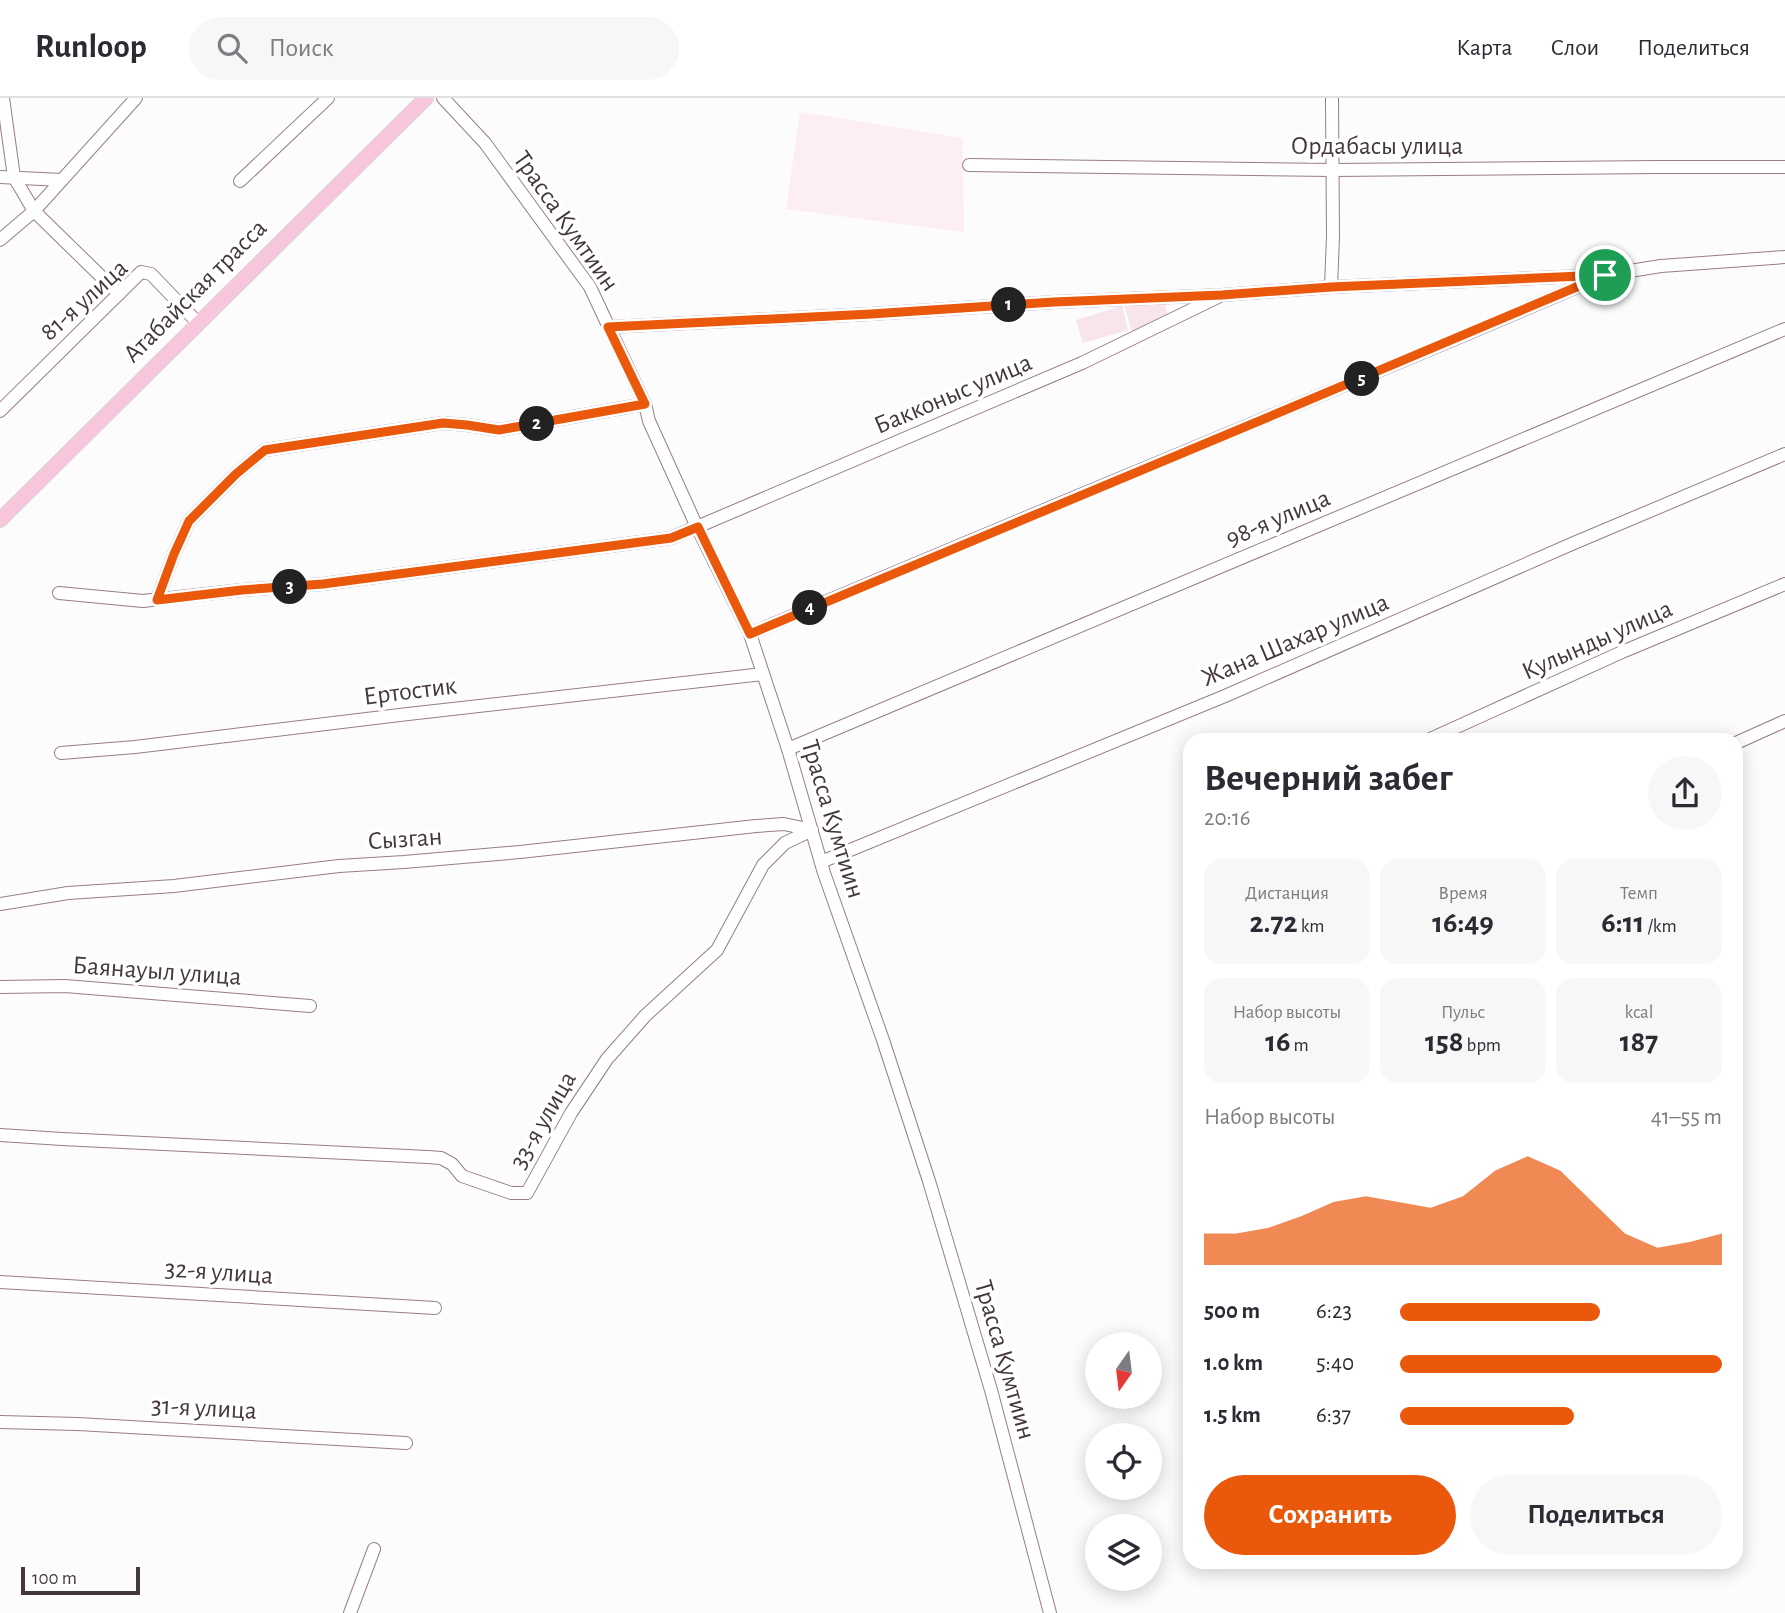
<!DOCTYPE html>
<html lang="ru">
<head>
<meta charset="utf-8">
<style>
  body { margin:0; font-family:"Alegreya Sans",sans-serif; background:#f7f7f7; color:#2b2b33; height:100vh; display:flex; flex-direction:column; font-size:26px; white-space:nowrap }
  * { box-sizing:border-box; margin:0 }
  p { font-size:23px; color:#7c7c81 }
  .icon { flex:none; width:38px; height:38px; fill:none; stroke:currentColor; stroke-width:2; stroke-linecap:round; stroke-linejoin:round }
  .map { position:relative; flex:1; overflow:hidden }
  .details { position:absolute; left:1183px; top:635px; width:560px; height:836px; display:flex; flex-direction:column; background:#fff; border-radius:21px; box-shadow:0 4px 18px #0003 }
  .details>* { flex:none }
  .needle { width:46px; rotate:194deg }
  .fabs { position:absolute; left:1085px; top:1234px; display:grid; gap:14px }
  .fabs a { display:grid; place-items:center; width:77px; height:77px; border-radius:50%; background:#fff; box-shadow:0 4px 18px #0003; font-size:35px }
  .scale { position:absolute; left:21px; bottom:18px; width:119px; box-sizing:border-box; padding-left:7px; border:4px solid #44383d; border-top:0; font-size:19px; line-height:24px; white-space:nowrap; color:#44383d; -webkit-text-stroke:5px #fff; paint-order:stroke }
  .pin { position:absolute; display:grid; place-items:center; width:60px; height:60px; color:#fff; margin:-30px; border:4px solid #fff; border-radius:50%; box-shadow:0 2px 7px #0007 }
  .km { position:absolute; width:35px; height:35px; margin:-18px; border-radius:50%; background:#222; color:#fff; font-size:19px; line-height:35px; text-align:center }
  .round { display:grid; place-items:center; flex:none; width:74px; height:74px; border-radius:37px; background:#f7f7f7 }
  .overview { display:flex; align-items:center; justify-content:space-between; height:119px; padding:0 21px }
  h1 { font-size:38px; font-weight:700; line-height:52px }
  .stats { display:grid; grid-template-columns:repeat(3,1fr); gap:10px; height:119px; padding:7px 21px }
  .stats div { display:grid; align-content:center; border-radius:18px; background:#f7f7f7; text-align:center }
  .stats b { font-size:30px; font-weight:700 }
  .stats small { font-size:19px; font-weight:400 }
  .stats p { font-size:19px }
  .chart { height:196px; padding:14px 21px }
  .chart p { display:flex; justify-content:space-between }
  .chart svg { width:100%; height:126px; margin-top:7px; fill:#ea580c; opacity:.7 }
  .action { display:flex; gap:14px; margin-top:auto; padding:14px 21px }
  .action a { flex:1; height:80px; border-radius:42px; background:#ea580c; color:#fff; font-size:28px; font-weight:700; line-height:80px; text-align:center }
  .action a+a { background:#f7f7f7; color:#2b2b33 }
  ul { padding:0 21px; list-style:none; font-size:23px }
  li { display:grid; grid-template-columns:112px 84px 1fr; align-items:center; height:52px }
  li i { height:18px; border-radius:9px; background:#ea580c }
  header { display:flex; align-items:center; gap:42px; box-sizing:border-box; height:98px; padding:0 35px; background:#fff; border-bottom:2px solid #e1e1e2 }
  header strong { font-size:33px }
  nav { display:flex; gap:38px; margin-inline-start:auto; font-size:24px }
  .search { width:490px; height:63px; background:#f7f7f7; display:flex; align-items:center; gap:18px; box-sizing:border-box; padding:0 24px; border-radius:38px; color:#7c7c81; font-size:26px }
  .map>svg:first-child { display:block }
</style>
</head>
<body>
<header>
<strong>Runloop</strong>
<div class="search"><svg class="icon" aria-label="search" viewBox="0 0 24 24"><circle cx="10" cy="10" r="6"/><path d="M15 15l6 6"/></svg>Поиск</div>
<nav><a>Карта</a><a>Слои</a><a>Поделиться</a></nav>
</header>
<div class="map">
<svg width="1785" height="1515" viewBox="0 0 1785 1515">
  <rect width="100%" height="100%" fill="#fcfcfc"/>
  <path fill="#fdedf4" d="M800,14L962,40L964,134L786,111Z"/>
  <g fill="#f8e4ec">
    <path d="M1164,203L1168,218L1132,234L1124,206Z"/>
    <path d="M1122,208L1128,232L1083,245L1076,222Z"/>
  </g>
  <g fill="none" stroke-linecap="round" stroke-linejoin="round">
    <defs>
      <g id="minor">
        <path d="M3,0L14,79L34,113L119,196"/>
        <path d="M443,0L485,45L590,189L645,306L649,323L697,429L750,536L788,651L824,775L883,942L929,1083L991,1292L1050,1515"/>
        <path d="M969,67L1332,72L1658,69H1785"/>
        <path d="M0,79L62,82"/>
        <path d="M240,83L328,0"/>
        <path d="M0,142L34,113L136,0"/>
        <path d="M1331,189L1333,138L1332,0"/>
        <path d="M609,229L871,216L1054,204L1222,197L1331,189L1605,177L1661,168L1785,159"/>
        <path d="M0,313L141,174L151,176L198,225"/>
        <path d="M59,495L143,503L242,492L323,486L671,440L1082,265L1222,197"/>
        <path d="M157,502L174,456L189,423L236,376L265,352L443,325L467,327L499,332L645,306"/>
        <path d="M750,536C1032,415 1317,301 1598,180"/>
        <path d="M1428,642L1622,554L1785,486"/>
        <path d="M1736,645L1785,623"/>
        <path d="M788,651C1120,510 1453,372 1785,231"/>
        <path d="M61,655L135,649L408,616L763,576"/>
        <path d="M821,764L1225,598L1574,445L1785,356"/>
        <path d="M0,806L68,795L174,788L339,768L404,764L520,754L756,728L784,726L812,732"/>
        <path d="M0,889L65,888L310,908"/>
        <path d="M0,1037L62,1041L428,1059L441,1060L452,1066L462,1078L511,1095H527L571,1015L607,961L645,918L717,852L763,767L785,745L812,732"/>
        <path d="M0,1184L435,1210"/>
        <path d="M0,1324L78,1326L406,1345"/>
        <path d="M350,1515L374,1451"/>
      </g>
      <path id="major" d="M0,422L426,0"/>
    </defs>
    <use href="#minor" stroke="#987c88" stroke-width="14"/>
    <use href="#major" stroke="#dad7d8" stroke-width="16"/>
    <use href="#minor" stroke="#fff" stroke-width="12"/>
    <use href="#major" stroke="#f7c6dc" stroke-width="14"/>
  </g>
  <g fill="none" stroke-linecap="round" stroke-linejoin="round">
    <defs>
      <path id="route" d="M1605,177C1321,299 1034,415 750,536L698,429L671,440L323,486L242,492L157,502L174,456L189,423L236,376L265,352L443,325L467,327L499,332L645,306L608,229L871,216L1054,204L1222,197L1331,189Z"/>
    </defs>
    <use href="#route" stroke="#fff" stroke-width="14"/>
    <use href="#route" stroke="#ea580c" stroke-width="9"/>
  </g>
  <g text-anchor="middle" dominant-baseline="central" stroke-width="7" stroke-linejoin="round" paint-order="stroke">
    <g font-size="26" fill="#44383d" stroke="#fff">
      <text x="1377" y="48">Ордабасы улица</text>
      <text transform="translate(566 123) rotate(55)">Трасса Кумтиин</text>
      <text transform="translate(195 193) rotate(-45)">Атабайская трасса</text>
      <text transform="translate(84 202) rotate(-42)">81-я улица</text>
      <text transform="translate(953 296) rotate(-23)">Бакконыс улица</text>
      <text transform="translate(1278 420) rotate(-23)">98-я улица</text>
      <text transform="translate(1295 542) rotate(-23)">Жана Шахар улица</text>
      <text transform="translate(1597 542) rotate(-24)">Кулынды улица</text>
      <text transform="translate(410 593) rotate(-7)">Ертостик</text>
      <text transform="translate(833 721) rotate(73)">Трасса Кумтиин</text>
      <text transform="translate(405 741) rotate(-4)">Сызган</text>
      <text transform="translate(157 873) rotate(4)">Баянауыл улица</text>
      <text transform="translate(543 1022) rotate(-60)">33-я улица</text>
      <text transform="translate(219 1174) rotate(4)">32-я улица</text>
      <text transform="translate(1005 1262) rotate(74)">Трасса Кумтиин</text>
      <text transform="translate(204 1310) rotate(3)">31-я улица</text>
    </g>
  </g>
</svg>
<div class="fabs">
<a><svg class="needle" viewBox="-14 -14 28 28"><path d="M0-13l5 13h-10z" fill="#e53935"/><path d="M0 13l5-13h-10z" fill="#7c7c81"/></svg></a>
<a><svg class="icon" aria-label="locate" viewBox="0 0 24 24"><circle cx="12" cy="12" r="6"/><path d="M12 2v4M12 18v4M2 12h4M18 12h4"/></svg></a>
<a><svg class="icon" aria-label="layers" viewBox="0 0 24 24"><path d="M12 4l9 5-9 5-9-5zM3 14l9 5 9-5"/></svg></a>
</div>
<div class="scale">100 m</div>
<div class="pin" style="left:1605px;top:177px;background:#1e9e55"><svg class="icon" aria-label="arrive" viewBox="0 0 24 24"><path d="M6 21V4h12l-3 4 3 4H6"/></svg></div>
<b class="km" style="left:1009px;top:207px">1</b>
<b class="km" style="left:537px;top:326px">2</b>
<b class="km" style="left:290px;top:489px">3</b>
<b class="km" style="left:810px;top:510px">4</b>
<b class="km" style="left:1362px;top:281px">5</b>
<section class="details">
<div class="overview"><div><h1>Вечерний забег</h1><p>20:16</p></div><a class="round"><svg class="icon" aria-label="share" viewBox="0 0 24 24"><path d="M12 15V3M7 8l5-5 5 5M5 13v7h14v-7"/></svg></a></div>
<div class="stats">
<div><p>Дистанция</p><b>2.72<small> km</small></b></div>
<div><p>Время</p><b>16:49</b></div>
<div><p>Темп</p><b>6:11<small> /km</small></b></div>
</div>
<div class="stats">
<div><p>Набор высоты</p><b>16<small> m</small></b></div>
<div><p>Пульс</p><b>158<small> bpm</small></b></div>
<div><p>kcal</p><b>187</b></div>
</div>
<div class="chart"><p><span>Набор высоты</span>41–55 m</p>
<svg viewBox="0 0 160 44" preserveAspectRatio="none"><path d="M0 44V33L10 33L20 31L30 27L40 22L50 20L60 22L70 24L80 20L90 11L100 6L110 11L120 22L130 33L140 38L150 36L160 33V44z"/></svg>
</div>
<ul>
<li><b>500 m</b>6:23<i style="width:62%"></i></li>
<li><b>1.0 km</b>5:40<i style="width:100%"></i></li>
<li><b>1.5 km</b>6:37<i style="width:54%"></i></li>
</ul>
<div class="action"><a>Сохранить</a><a>Поделиться</a></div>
</section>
</div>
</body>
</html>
